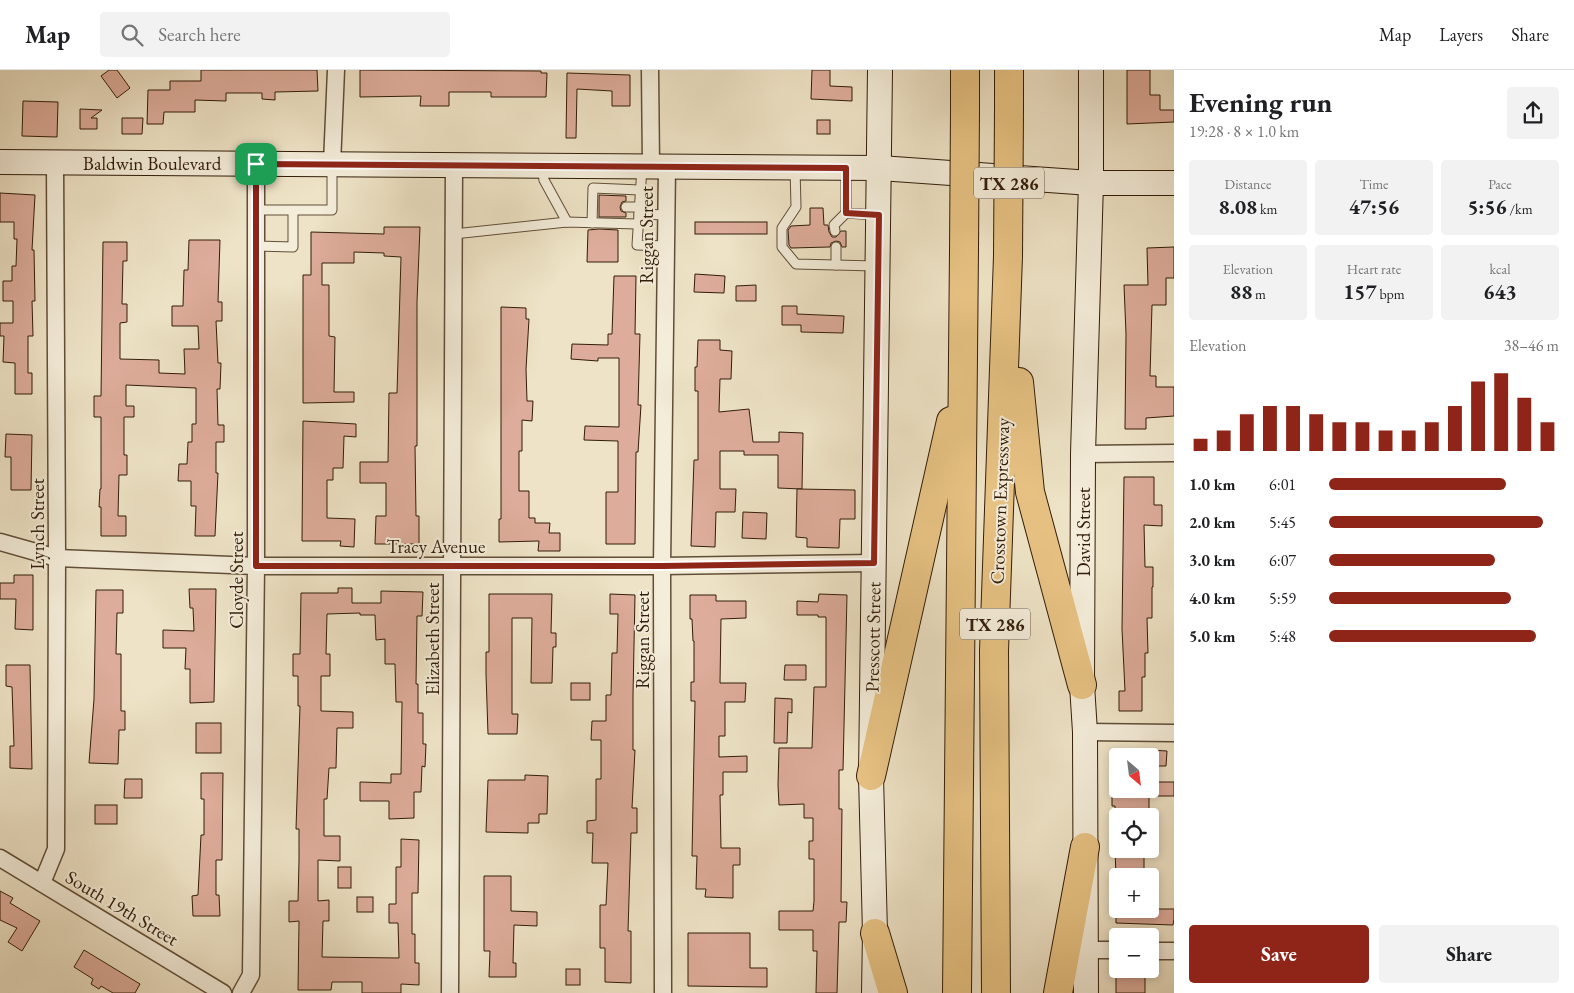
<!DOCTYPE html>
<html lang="en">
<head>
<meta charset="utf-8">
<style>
  body { margin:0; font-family:"EB Garamond",serif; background:#f2f2f2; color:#202124; height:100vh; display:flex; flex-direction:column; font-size:19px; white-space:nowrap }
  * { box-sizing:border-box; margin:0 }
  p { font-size:16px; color:#757577 }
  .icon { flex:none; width:28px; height:28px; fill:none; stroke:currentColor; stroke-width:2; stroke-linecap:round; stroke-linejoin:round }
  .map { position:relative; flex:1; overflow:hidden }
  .side { display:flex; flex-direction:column; background:#fff; width:400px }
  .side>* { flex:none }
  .needle { width:32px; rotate:152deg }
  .buttons { position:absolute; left:1109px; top:678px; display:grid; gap:10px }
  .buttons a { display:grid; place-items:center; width:50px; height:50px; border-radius:5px; background:#fff; box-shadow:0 2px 8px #0003; font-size:25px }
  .pin { position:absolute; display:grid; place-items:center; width:42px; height:42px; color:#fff; margin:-21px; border-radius:10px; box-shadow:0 2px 8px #0006 }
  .round { display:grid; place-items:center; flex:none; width:52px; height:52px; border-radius:5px; background:#f2f2f2 }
  .overview { display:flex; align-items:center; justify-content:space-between; height:85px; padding:0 15px }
  h1 { font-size:28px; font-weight:700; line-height:38px }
  .figures { display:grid; grid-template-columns:repeat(3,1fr); gap:8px; height:85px; padding:5px 15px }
  .figures div { display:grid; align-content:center; border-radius:5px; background:#f2f2f2; text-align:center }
  .figures b { font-size:21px; font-weight:700 }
  .figures small { font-size:14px; font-weight:400 }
  .figures p { font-size:14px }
  .chart { height:140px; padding:10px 15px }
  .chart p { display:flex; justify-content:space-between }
  .chart svg { width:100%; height:90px; margin-top:5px; stroke:#8f2418; stroke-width:6 }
  .button { display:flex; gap:10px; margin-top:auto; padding:10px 15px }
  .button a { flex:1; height:58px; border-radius:5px; background:#8f2418; color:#fff; font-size:20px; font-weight:700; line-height:58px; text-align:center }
  .button a+a { background:#f2f2f2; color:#202124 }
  ul { padding:0 15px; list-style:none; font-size:16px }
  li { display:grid; grid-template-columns:80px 60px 1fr; align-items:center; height:38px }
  li i { height:12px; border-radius:6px; background:#8f2418 }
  header { display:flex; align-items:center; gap:30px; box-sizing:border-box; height:70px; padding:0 25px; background:#fff; border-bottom:1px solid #e0e0e0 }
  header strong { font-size:24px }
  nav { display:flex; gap:28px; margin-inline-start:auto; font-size:18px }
  .search { width:350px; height:45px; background:#f2f2f2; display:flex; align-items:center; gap:12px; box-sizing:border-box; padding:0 18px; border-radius:5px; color:#757577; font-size:19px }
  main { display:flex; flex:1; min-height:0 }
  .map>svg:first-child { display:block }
</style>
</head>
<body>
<header>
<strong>Map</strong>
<div class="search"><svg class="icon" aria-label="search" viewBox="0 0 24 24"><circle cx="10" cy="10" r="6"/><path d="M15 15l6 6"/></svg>Search here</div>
<nav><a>Map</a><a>Layers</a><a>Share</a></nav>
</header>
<main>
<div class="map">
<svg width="1174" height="923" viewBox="0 0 1174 923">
  <rect width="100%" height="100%" fill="#eee3c6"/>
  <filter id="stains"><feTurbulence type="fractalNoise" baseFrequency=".004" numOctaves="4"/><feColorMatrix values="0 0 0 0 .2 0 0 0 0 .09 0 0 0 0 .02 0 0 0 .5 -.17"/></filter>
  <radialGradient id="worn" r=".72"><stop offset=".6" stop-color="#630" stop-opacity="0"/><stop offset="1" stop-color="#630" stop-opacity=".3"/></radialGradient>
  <g fill="#ddac9a" stroke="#321d09">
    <path d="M109,0H117L130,18L117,28L101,6Z"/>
    <path d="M201,0H317L318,21L275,22V30L262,29V23H226V31L195,30V42H164L163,54H147L148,20H170V11H201Z"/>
    <path d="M360,0L541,1V3H547L546,27H491V22H449V36H420L421,26L360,27Z"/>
    <path d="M812,0H830V16L852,17V31L811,29Z"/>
    <path d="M1127,0H1150V25H1160V40H1174V52L1127,54Z"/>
    <path d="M567,3L630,5V36H612V21L577,19L576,68H566Z"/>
    <path d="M23,31L58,32L57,67L22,66Z"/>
    <path d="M80,39L102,40L91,48H97V59H80Z"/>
    <path d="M122,48H143L142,64H122Z"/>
    <rect x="817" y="50" width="13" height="14"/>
    <path d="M0,123L35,125L32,180H34L35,231H32L33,266H28V303H32V324H15V293L3,292L4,266H0V253H13V231H3V211H12V196H16L17,169H14V152H0Z"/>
    <path d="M599,125L626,126V131L622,132L620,137L621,141L626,143V147H599Z"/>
    <path d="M810,138H823L824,155H828L829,162L832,167H836L841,161H846V177H842L840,172L836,171L831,173L830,177L791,178L789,175L788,160L791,156L810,155Z"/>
    <rect x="695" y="152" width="72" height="12"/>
    <path d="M384,157H420L417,232V376H415L416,446H419V474H375L376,446H386V413H360V392H388L389,323H397L401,187L384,186V183L354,182V193H322V215H329V266L335,267L334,322H354V332L303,333V205H311V162L384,164Z"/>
    <path d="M599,159L618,160V192H587L588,160Z"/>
    <path d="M189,170H220L218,232H222V251H216L218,293H221L220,319H217L218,355H224V372H216V403H218L215,466H195L196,436H191V411H178L179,394H187L188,372H192V354H196V318L126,315V336H134V347H124V385H127V405H119L118,446H126V466H101V437H99L100,419H101V347H94V326H101L103,172H127V191H123L122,234H127V252L120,253V289L159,290V303L185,304L184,279H199L198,256H172V236H183L184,200H188Z"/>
    <path d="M1174,177V208H1166V235H1152L1150,306H1156V317H1174V346L1146,348V359H1125L1126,264L1124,215H1148L1147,178Z"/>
    <path d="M695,204L725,206L724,223L694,222Z"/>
    <path d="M614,206H636L635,264H640L638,335H641L638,382H636L635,474H606V422H618V371L584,370L585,356L619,357V288H598V291L571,289L572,274L608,275V264H612Z"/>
    <path d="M756,215V231H736V216Z"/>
    <path d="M782,236H797V244L844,246L843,263L801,262V255H782Z"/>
    <path d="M501,237L526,238V249H529L526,299L527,331H533L532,351L522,350V381H519V421H529V448H535V453H550L549,463H560V481H538L539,471L499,472V449H501Z"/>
    <path d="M698,270H720V280L732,281L731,309H720L719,342L749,339L753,372H779V362L803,363L802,419L778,418V385H744V381H720V419H736L735,442H716L715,477L691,476L694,390H698V321H695V297H697Z"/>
    <path d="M303,351L356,354V367L344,366L343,398H333V410H327V448L355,449L354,477L340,476L341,471H302Z"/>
    <path d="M6,364L32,365L31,420H11V387H5Z"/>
    <path d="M1124,407H1154V435H1162V456L1144,455L1145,497H1153V517H1152V548H1147L1148,583H1145V607H1142V641H1119V621H1125L1122,559Z"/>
    <path d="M797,419L855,420V449H840L839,478L807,477V468L796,467Z"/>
    <path d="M743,442L767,443L766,469L742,468Z"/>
    <path d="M14,505H33V560L15,559L16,529H0V513H14Z"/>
    <path d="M338,518H352V533H381V521L423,522L422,546H417L416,614H418V643H423V674H426L425,697L422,696L421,722H414V748L389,749V731H360V712L391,713V704H401L402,632H396L395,594H385V569L376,570L375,545H360V543L327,544L326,584H330V606H321V641L353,642V658H337L336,698H329L327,729H324V766H340V791L318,790V831L329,830V851H323L322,887L399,888L398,853H389V834H396V797H401V769L419,770L418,823H412V864H415V893H419V915L401,914V923H362V912H332L331,920H298L299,851L289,852V831H298L299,791V759H296L300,636H298V606H293V584H300L301,523H338Z"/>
    <path d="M189,519H216L214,632L190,633V599H185L186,578H163V560L194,561L193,538H190Z"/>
    <path d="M96,520H123V543H117L116,584H121V641H125V660H119L118,694L89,693L94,629Z"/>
    <path d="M489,524H552L551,563H556V577H553L552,613H531L532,548H512V644H518L517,664H488L486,604V582H489Z"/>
    <path d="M610,524L635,525L633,625V680H635L632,738H637V763H631L628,861H631V913L605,912V878H600V835H606L608,793H592L593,763H587V751L596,750V709H601V670H591L592,651H606V625H611L612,583H617L618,544H610Z"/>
    <path d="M819,524L847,525L843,700H839V739H842L841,832H847L846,852H839L837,923H816L817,881H813V860H779V841H813L814,831V789H809V771H813V748H804V734L779,735L778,715L779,678H812L814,617H826V547H818V545H797V531L818,532Z"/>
    <path d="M690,525H716V531H746V548L721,549L720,613H746L745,632H725V666H719V687L747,686V702H723V725H720L721,778H740V795H733V828L705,827L706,819H696L697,786H692L695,631H691V612H694V571H693L692,549H690Z"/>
    <path d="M6,595H30L32,699L10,698V676H14L12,617L6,616Z"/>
    <path d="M785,595H806V610H784Z"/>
    <rect x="571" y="613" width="19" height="17"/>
    <path d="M775,628L792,629V643L788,642L787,673H774Z"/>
    <rect x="196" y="653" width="25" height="30"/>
    <path d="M1150,680L1167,681L1166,696H1150Z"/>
    <path d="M201,703H223L222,790H216V825H219L220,846H193L192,826L198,825L201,765H204V729H201Z"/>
    <path d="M525,705L548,706L547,744H539V753H528V763L486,762L488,710H525Z"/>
    <path d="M125,709H142V728H124Z"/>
    <rect x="1157" y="712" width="17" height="14"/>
    <path d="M1112,720H1149V746H1115V736H1112Z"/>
    <rect x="95" y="735" width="22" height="19"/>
    <path d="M1115,779H1144V799H1133V806H1116Z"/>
    <rect x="338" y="797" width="13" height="21"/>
    <path d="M484,806H511V841L537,842V856L514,855L513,893H516V907H489L490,881H484Z"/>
    <path d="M0,821L13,828L10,833L40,851L22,881L8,872L17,858L0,850Z"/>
    <rect x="357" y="827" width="16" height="15"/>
    <path d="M1116,839H1174V849L1173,855L1116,853Z"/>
    <path d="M688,863H750V898H767V917L688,916Z"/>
    <path d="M84,880L140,914L135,923H113L101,916L99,919L91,914L93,909L74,897Z"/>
    <rect x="566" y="899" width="14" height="16"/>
    <rect x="1116" y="905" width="29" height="18"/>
  </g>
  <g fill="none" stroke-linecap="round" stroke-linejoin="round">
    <defs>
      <g id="service">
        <path d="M542,96L544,110L567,152"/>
        <path d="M642,97L637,175L667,176"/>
        <path d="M795,98L796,137L782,158V177L796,194L875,196"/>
        <path d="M846,98V143L876,145"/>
        <path d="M626,137H639"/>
        <path d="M256,140H332V95"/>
        <path d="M639,144L666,145"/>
        <path d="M592,153L593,118L640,120"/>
        <path d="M835,161L834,155L846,143"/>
        <path d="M454,164L567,152L637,154"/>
        <path d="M256,176L293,177V141"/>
        <path d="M836,177V195"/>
      </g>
      <g id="minor">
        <path d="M650,0L651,96"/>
        <path d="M332,94L336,0"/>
        <path d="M1083,384L1174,383"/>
        <path d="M0,472L57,488L256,496H662L874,493"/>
        <path d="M1085,662L1174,663"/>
        <path d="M0,788L223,923"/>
        <path d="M42,813L56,779L57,488L55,93"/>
        <path d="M1087,880H1118"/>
        <path d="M1150,881H1174"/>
        <path d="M241,923L251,905L256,496V94"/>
        <path d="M450,923L454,95"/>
        <path d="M663,923L662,496L667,97"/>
      </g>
      <g id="secondary">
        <path d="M0,92L880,98L1091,113H1174"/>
        <path d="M874,923L875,863L871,706L880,0"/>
        <path d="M1086,923L1085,662L1082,615L1083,384L1091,113V0"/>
      </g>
      <g id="motorway">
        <path d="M1009,0V39"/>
        <path d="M965,40V0"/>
        <path d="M1019,312L1030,422L1082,615"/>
        <path d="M871,706L951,351"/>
        <path d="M875,863L893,923"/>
        <path d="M957,923L964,180"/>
        <path d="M996,923L994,581L1008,186"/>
        <path d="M1058,923L1085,777"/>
      </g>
    </defs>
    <use href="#service" stroke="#614e38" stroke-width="11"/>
    <use href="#minor" stroke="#614e38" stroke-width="19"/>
    <use href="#secondary" stroke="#321d09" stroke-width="26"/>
    <use href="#motorway" stroke="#321d09" stroke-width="30"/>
    <use href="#service" stroke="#f4edda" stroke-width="9"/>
    <use href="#minor" stroke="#f4edda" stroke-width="16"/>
    <use href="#secondary" stroke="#f4edda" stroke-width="24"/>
    <use href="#motorway" stroke="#e7c283" stroke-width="28"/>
    <defs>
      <g id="motorway-bridge">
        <path d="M964,180L965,40"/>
        <path d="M1008,186L1009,39"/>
      </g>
    </defs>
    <use href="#motorway-bridge" stroke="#321d09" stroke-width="30" stroke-linecap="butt"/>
    <use href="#motorway-bridge" stroke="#e7c283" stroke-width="28"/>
  </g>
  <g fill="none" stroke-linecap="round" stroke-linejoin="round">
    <defs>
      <path id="route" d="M256,94L846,98V143L879,145L874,493L662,496H256Z"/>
    </defs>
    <use href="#route" stroke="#fff" stroke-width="10"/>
    <use href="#route" stroke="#8f2418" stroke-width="6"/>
  </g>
  <g text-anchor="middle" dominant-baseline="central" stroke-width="4" stroke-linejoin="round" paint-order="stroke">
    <g fill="#f4edda" stroke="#6c5b48" stroke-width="1">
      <rect x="974" y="97.5" width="70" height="31" rx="4"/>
      <rect x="960" y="538.5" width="70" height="31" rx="4"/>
    </g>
    <g font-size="18" font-weight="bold" fill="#321d09">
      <text x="1009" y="113">TX 286</text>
      <text x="995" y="554">TX 286</text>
    </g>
    <g font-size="19" fill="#321d09" stroke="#f4edda">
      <text x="152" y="93">Baldwin Boulevard</text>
      <text transform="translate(646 165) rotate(-90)">Riggan Street</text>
      <text transform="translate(1000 431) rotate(-88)">Crosstown Expressway</text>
      <text transform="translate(37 454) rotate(-90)">Lynch Street</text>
      <text transform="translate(1083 462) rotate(-90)">David Street</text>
      <text x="436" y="476">Tracy Avenue</text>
      <text transform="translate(236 510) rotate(-90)">Cloyde Street</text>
      <text transform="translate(873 567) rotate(-89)">Presscott Street</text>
      <text transform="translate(432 569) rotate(-90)">Elizabeth Street</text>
      <text transform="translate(642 570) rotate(-90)">Riggan Street</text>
      <text transform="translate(122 838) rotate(31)">South 19th Street</text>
    </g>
  </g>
  <rect width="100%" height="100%" filter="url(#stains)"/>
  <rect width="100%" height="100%" fill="url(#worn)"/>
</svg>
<div class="buttons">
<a><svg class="needle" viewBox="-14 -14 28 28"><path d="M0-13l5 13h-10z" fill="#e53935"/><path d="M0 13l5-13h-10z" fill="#757577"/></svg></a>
<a><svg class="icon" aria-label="locate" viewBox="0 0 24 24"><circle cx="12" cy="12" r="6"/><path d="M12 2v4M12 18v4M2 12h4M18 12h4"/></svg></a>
<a>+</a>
<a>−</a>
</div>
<div class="pin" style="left:256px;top:94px;background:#1e9e55"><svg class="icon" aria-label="arrive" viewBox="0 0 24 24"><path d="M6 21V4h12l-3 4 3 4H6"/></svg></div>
</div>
<section class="side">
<div class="overview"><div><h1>Evening run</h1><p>19:28 · 8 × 1.0 km</p></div><a class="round"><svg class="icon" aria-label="share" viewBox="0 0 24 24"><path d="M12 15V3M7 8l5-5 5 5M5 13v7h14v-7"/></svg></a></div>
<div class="figures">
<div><p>Distance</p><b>8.08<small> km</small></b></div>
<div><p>Time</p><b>47:56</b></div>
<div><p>Pace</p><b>5:56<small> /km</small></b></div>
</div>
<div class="figures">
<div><p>Elevation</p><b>88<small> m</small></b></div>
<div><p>Heart rate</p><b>157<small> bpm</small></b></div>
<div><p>kcal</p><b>643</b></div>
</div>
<div class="chart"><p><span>Elevation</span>38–46 m</p>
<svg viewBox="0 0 160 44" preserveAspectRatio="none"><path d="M5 44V38M15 44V34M25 44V26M35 44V22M45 44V22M55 44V26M65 44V30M75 44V30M85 44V34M95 44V34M105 44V30M115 44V22M125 44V10M135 44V6M145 44V18M155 44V30"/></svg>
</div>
<ul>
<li><b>1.0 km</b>6:01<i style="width:77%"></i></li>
<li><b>2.0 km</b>5:45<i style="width:93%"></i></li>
<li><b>3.0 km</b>6:07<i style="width:72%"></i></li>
<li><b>4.0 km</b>5:59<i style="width:79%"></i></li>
<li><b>5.0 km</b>5:48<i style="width:90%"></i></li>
</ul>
<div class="button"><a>Save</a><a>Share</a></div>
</section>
</main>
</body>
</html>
